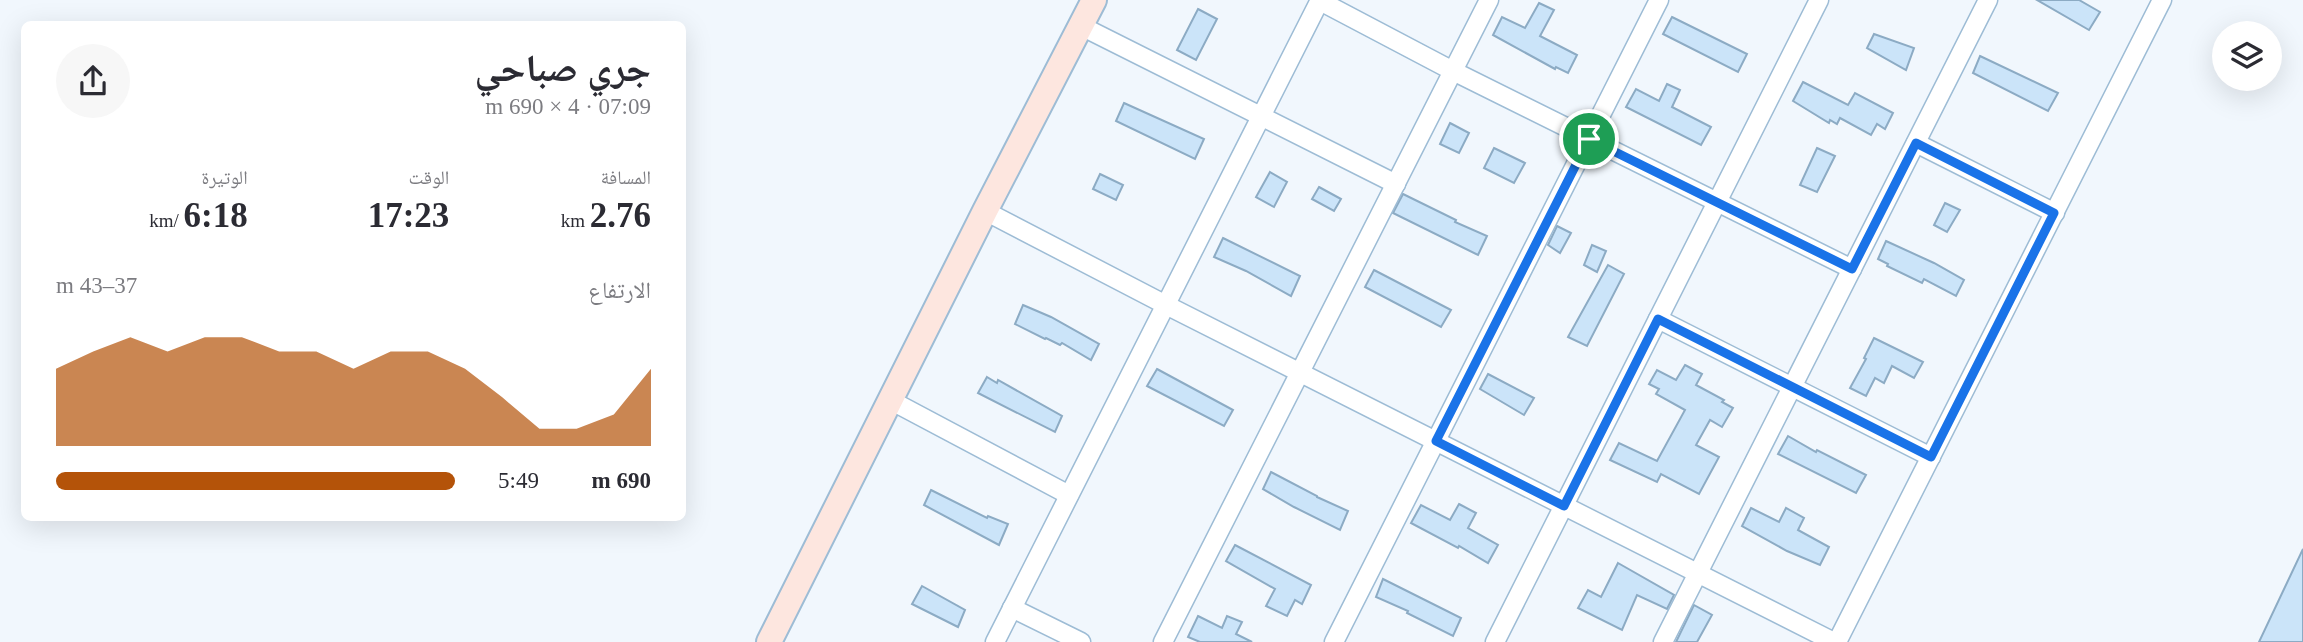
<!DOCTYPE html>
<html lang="ar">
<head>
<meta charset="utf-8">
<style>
  body { margin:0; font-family:"Times New Roman","Noto Naskh Arabic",serif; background:#f7f7f7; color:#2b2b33; direction:rtl; height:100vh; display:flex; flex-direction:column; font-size:26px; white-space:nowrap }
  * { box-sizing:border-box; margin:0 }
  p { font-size:23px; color:#7c7c81 }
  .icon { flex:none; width:38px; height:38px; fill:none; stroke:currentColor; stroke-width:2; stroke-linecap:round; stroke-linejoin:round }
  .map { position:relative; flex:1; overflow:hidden; direction:ltr }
  .side { position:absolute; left:21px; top:21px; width:665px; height:500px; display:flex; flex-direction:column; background:#fff; border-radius:10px; box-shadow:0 7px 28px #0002; direction:rtl }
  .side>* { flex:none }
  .buttons { position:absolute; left:2212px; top:21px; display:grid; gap:14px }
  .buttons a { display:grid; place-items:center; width:70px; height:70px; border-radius:50%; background:#fff; box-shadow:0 7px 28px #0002; font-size:35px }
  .pin { position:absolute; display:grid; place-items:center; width:60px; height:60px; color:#fff; margin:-30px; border:4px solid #fff; border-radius:50%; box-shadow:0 2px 7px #0007 }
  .round { display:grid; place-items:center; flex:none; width:74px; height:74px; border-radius:37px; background:#f7f7f7 }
  .headline { display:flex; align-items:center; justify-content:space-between; height:119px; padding:0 35px }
  h1 { font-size:38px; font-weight:700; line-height:52px }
  .stats { display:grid; grid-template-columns:repeat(3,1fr); gap:10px; height:119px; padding:7px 35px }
  .stats div { display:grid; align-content:center }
  .stats b { font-size:35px; font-weight:700 }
  .stats small { font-size:19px; font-weight:400 }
  .stats p { font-size:19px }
  .chart { height:196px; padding:14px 35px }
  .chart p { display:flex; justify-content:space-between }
  .chart svg { width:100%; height:126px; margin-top:7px; fill:#b45309; opacity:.7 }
  ul { padding:0 35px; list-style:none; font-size:23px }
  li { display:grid; grid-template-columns:112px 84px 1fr; align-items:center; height:52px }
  li i { height:18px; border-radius:9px; background:#b45309 }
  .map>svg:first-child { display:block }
</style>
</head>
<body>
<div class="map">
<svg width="2303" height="642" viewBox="0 0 2303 642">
  <rect width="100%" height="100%" fill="#f1f7fd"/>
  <g fill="#cbe4f9" stroke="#8cabc4" stroke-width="2">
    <path d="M2037,0H2079L2100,12L2089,30Z"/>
    <path d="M1539,3L1554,10L1540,36L1577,55L1568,73L1556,67L1555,69L1493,35L1502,17L1525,28Z"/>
    <path d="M1198,9L1217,19L1196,60L1177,50Z"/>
    <path d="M1672,17L1747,54L1738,72L1663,34Z"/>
    <path d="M1874,34L1914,48L1906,70L1867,48Z"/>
    <path d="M1980,56L2058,93L2048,111L1973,73Z"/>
    <path d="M1803,82L1848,105L1855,93L1893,113L1885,129L1877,124L1871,135L1840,118L1837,124L1830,120L1829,123L1793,101Z"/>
    <path d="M1667,84L1680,90L1672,107L1711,127L1701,145L1626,107L1636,89L1659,101Z"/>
    <path d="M1124,103L1204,139L1195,159L1116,121Z"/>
    <path d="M1450,123L1469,133L1459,153L1440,144Z"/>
    <path d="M1494,148L1525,163L1514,183L1484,168Z"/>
    <path d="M1817,148L1835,156L1817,192L1800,185Z"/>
    <path d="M1270,172L1287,182L1274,207L1256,197Z"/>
    <path d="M1100,174L1123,185L1116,200L1093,189Z"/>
    <path d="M1319,187L1341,199L1334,211L1312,199Z"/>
    <path d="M1403,194L1456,220L1455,222L1487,236L1478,255L1393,213Z"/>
    <path d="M1945,203L1960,210L1947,232L1934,225Z"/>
    <path d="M1557,226L1571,233L1560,253L1548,245Z"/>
    <path d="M1223,238L1300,276L1291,296L1246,271L1214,257Z"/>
    <path d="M1886,241L1934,263L1964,280L1956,296L1924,279L1922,283L1887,266L1888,264L1878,259Z"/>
    <path d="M1592,245L1606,251L1597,272L1584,265Z"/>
    <path d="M1608,265L1624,274L1587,346L1568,337Z"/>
    <path d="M1374,270L1451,310L1441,327L1365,287Z"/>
    <path d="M1023,305L1051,317L1099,344L1091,360L1062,343L1060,345L1046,338L1045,339L1015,324Z"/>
    <path d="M1874,338L1923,362L1914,378L1892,366L1884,383L1875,378L1866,396L1850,388L1866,359L1864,358Z"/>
    <path d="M1685,365L1702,374L1696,385L1724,400L1722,402L1733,408L1722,427L1710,420L1696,445L1719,457L1699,494L1661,474L1657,482L1610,460L1619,443L1657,461L1685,410L1656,394L1659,389L1649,384L1657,370L1676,380Z"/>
    <path d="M1157,369L1233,410L1224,426L1147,386Z"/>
    <path d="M1488,374L1534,398L1524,415L1480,389Z"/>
    <path d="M987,377L997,383L998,380L1062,416L1055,432L978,393Z"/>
    <path d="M1788,436L1816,452L1817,450L1866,475L1856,493L1778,454Z"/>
    <path d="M1271,472L1317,496V497L1348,511L1340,530L1294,507L1263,489Z"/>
    <path d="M931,490L987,518L988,516L1008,524L999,545L924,505Z"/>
    <path d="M1459,504L1476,513L1468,528L1498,545L1488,563L1459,546L1458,548L1411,523L1421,505L1450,520Z"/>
    <path d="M1751,508L1779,522L1786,508L1804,518L1798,530L1829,547L1820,565L1787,551L1742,526Z"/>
    <path d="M1235,545L1311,585L1302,604L1295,600L1287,616L1266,606L1275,589L1226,561Z"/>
    <path d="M2303,549V642H2259Z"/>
    <path d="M1618,563L1674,595L1667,609L1637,595L1622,630L1578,608L1588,590L1601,597Z"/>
    <path d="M1383,579L1461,618L1453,636L1407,613L1408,611L1376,597Z"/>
    <path d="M922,586L965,610L958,627L912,604Z"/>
    <path d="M1694,605L1712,615L1697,642H1676Z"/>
    <path d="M1198,616L1222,628L1227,616L1242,622L1236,634L1252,642H1200L1188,637Z"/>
  </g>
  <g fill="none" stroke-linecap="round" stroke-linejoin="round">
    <defs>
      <g id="street">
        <path d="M1320,1L1453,71L1852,269"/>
        <path d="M1081,26L1396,184"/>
        <path d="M1916,143L2055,213"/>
        <path d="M985,211L1166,305L1834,642"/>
        <path d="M1658,319L1931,457"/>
        <path d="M890,400L1069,495"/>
        <path d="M1012,608L1081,642"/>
        <path d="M995,642L1320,0"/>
        <path d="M1163,642L1489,0"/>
        <path d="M1334,642L1659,0"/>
        <path d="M1495,642L1819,0"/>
        <path d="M1663,642L1988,0"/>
        <path d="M1837,642L2162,0"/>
      </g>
      <path id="secondary" d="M769,642L985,211L1094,0"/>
    </defs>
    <use href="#street" stroke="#9dbcd5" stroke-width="21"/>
    <use href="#secondary" stroke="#9dbcd5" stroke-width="28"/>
    <use href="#street" stroke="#fff" stroke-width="18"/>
    <use href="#secondary" stroke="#fde6df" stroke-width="24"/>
  </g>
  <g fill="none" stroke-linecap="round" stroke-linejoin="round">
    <defs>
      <path id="route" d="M1589,139L1852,269L1916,143L2054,213L1931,457L1658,319L1564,506L1436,441Z"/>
    </defs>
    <use href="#route" stroke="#fff" stroke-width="14"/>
    <use href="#route" stroke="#1a73e8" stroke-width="9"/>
  </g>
</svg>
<div class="buttons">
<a><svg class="icon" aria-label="layers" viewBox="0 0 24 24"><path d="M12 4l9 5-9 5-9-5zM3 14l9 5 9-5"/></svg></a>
</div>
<div class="pin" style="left:1589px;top:139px;background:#1e9e55"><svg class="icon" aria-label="arrive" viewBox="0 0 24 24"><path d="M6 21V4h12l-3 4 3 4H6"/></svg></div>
<section class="side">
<div class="headline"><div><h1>جري صباحي</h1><p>07:09 · 4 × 690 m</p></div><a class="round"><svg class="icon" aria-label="share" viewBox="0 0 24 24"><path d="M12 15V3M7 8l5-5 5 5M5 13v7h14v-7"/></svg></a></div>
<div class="stats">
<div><p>المسافة</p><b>2.76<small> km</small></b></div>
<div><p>الوقت</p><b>17:23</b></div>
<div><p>الوتيرة</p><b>6:18<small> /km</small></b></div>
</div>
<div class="chart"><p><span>الارتفاع</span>37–43 m</p>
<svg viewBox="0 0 160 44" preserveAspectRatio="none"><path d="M0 44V17L10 11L20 6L30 11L40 6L50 6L60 11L70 11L80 17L90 11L100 11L110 17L120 27L130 38L140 38L150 33L160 17V44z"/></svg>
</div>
<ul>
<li><b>690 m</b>5:49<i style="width:100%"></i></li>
</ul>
</section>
</div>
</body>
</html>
